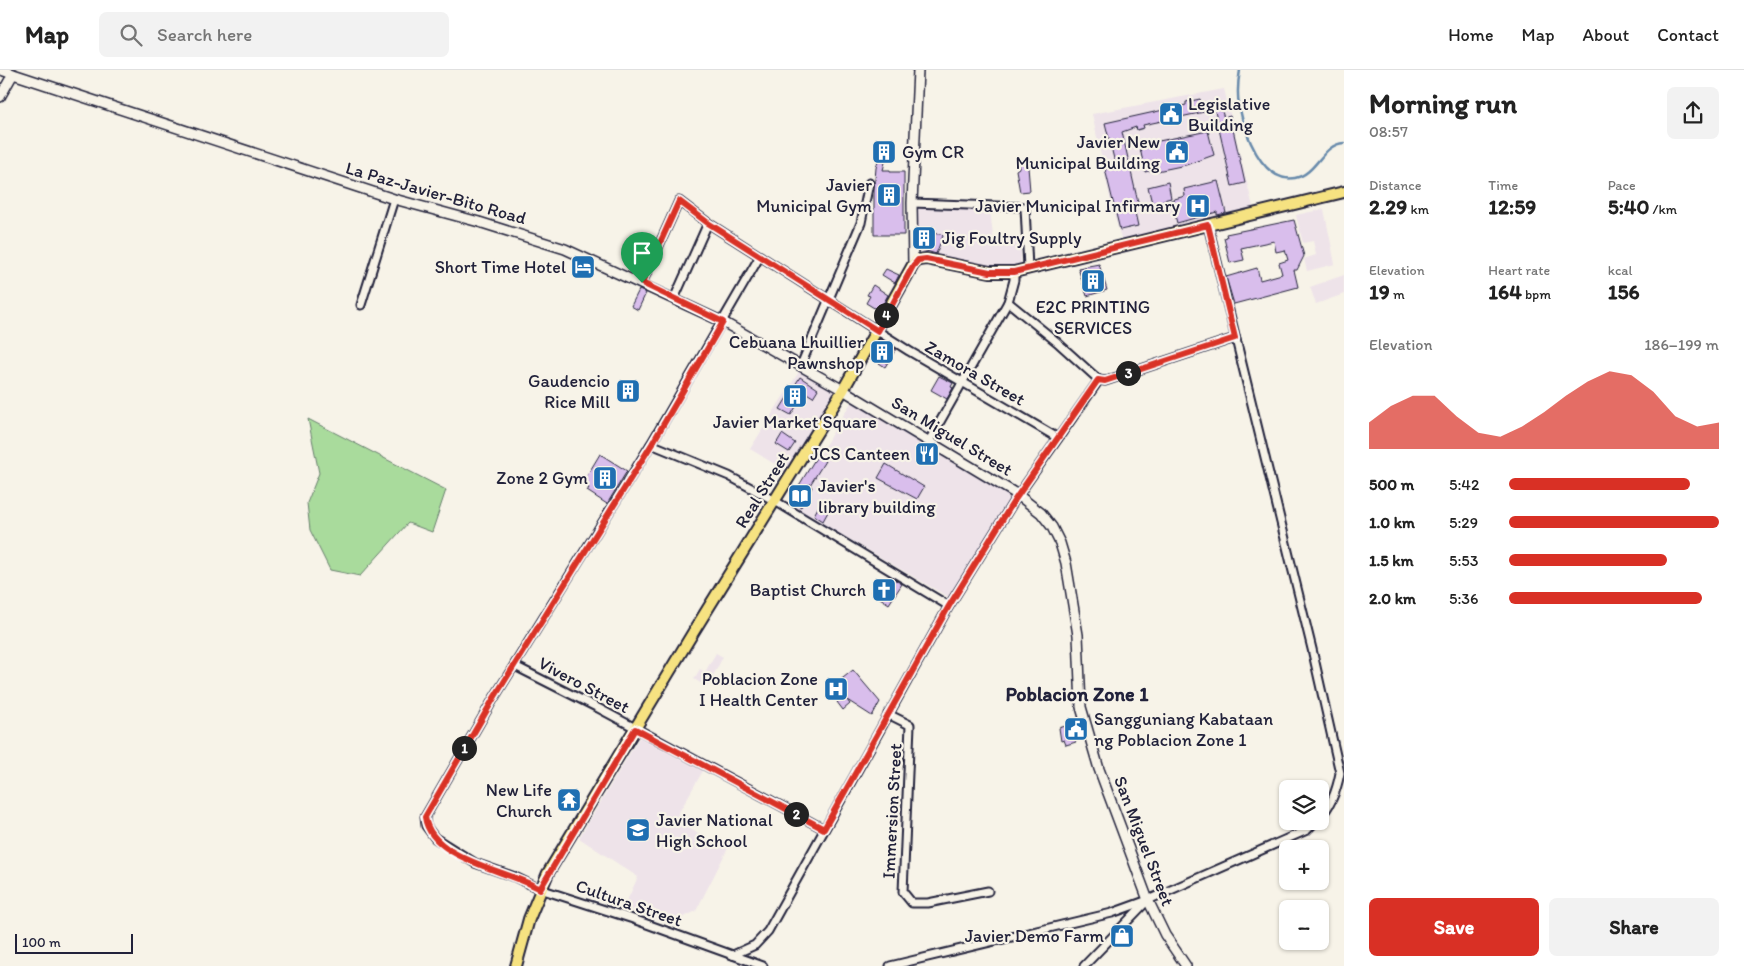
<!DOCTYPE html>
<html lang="en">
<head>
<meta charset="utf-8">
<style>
  body { margin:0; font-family:Itim,sans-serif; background:#f2f2f2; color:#222; height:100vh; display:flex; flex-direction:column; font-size:19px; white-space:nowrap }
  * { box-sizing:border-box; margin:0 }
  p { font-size:16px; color:#767676 }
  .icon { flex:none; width:28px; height:28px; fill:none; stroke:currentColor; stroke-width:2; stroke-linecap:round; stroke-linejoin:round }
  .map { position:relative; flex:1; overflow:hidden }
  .drawer { display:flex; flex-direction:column; background:#fff; width:400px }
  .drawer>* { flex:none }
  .tools { position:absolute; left:1279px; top:710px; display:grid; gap:10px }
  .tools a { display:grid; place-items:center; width:50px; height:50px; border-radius:8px; background:#fff; box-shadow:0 1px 4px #0004; font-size:25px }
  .scale { position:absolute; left:15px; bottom:12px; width:118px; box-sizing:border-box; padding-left:5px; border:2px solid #22223b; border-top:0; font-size:14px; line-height:18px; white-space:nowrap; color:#22223b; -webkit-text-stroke:4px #f7f3e8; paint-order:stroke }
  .pin { position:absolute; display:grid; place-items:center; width:42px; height:42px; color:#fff; margin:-51px -21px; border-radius:50% 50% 50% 0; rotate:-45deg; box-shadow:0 0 5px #0007 }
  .pin .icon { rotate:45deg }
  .km { position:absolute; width:25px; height:25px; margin:-12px; border-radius:50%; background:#222; color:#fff; font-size:14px; line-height:25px; text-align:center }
  .round { display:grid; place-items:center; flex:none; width:52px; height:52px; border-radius:8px; background:#f2f2f2 }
  .overview { display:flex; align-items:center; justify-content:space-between; height:85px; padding:0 25px }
  h1 { font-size:28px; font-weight:700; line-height:38px }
  .stats { display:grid; grid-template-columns:repeat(3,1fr); gap:8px; height:85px; padding:5px 25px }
  .stats div { display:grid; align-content:center }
  .stats b { font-size:21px; font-weight:700 }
  .stats small { font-size:14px; font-weight:400 }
  .stats p { font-size:14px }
  .chart { height:140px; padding:10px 25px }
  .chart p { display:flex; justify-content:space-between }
  .chart svg { width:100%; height:90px; margin-top:5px; fill:#d93025; opacity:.7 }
  .cta { display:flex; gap:10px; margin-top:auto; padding:10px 25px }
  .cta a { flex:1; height:58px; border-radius:8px; background:#d93025; color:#fff; font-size:20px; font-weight:700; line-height:58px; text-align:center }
  .cta a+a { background:#f2f2f2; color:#222 }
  ul { padding:0 25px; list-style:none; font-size:16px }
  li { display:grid; grid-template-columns:80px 60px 1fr; align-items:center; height:38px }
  li i { height:12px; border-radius:6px; background:#d93025 }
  header { display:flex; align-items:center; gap:30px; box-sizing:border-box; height:70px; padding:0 25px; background:#fff; border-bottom:1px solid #e0e0e0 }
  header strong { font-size:24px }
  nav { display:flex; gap:28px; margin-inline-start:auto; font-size:18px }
  .search { width:350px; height:45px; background:#f2f2f2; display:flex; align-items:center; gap:12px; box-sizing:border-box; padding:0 18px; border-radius:8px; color:#767676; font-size:19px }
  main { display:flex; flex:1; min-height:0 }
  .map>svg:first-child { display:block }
</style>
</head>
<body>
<header>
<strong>Map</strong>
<div class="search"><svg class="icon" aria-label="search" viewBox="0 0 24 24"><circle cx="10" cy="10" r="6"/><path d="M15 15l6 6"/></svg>Search here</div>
<nav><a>Home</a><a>Map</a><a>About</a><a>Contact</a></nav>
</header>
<main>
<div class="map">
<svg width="1344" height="896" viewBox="0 0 1344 896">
  <rect width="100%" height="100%" fill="#f7f3e8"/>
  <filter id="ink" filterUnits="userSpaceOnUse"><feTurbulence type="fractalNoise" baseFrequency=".02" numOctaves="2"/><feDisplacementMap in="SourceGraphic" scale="10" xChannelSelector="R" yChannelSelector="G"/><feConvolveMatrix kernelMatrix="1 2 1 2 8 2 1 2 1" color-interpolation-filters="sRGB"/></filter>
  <g filter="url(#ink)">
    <g fill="#eee3e9">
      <path d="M1224,19L1253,137L1207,152L1122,171L1113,142L1092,44Z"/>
      <path d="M915,134L990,139L993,166L1021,171V195L1001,198H979L925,184L918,180L916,173Z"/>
      <path d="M1324,139L1335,194L1307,201L1304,189L1316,185L1313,171L1303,173L1296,145Z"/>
      <path d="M1344,205V224L1316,234L1310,217Z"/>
      <path d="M802,297L838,321L788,402L750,379Z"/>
      <path d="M852,331L1012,426L950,528L789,434Z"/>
      <path d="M716,583L723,587L707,617L694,609L700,599L705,602Z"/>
      <path d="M642,663L704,699L674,751L728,778L696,841L670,854L624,837L638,807L579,768Z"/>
    </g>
    <path fill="#a9db9c" stroke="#667e6c" d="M308,349L446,420L432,462L408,453L360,506L330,500L310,460L307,433L319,403Z"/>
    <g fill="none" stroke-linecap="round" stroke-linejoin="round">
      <path stroke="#678aab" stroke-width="2.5" d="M1240,0C1238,11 1237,23 1239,35C1244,60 1261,114 1295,108C1317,104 1322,74 1344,73"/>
    </g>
    <g fill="#d9beec" stroke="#22223b">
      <path d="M1200,29L1204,42L1143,55L1144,58L1137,60L1136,57L1122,62L1139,137L1134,138L1138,156L1120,160L1105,99L1116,97L1105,53L1186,35V32Z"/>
      <path d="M1220,35L1224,48L1230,46L1245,113L1232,116L1214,37Z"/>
      <path d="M1208,61L1214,85L1186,95L1157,101L1156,99L1145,102L1140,78L1150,76L1149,73Z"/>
      <path d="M882,75L889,77L883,100H890V102H904V165H874V120L876,98Z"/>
      <path d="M1025,91L1026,97H1028L1030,121L1020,122L1016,100L1019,98L1018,92Z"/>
      <path d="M1218,111L1226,143L1217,145V142L1177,153L1171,130L1185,126L1184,119Z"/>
      <path d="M1168,112L1171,128L1152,133L1148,117Z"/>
      <path d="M1294,150L1304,186L1297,200H1294L1298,217L1234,234L1226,207L1257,198L1260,210L1282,204L1279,193L1288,190L1285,180L1276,182L1274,171L1241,178L1244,190L1230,193L1224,168L1227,167L1226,164Z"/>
      <path d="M919,163L941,164L943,166L936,184L923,180L919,175Z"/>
      <path d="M1099,194L1107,220L1087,226L1078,198Z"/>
      <path d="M886,199L899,205L895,213L882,205Z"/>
      <path d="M873,215L888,225L879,241L866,233L870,226L867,225Z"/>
      <path d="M639,220L646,223L638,240L631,236Z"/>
      <path d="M880,269L896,279L885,297L870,287Z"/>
      <path d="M939,306L953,313L951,317L953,318L947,329L931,320Z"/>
      <path d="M800,307L818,319L813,327L805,322L791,345L780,339Z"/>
      <path d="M625,311L637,318L630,330L618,323Z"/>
      <path d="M782,364L795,373L789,382L776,374Z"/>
      <path d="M925,377L935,382L929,392L919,387Z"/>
      <path d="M600,384L627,401L607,434L587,421L589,418L582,414Z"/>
      <path d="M817,386L825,391L810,415L812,417L801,437L790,430Z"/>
      <path d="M886,394L924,417L917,429L878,408Z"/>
      <path d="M820,434L829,440L823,451L814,445Z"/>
      <path d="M891,507L902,514L889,534L871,522L877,510L886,516Z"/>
      <path d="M853,600L880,632L872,646L847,630L850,634L843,640L837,632L843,628L842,627L846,621L838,612Z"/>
      <path d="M1075,653L1077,663L1074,664L1076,672L1066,675L1064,670L1061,671L1059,658Z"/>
    </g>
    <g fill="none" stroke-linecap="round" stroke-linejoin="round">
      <defs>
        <g id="minor">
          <path d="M912,133L1025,137L1028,198"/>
          <path d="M1208,155L1312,579L1340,703C1337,719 1332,735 1320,747"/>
          <path d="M760,186L651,374L494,628L425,747L426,756L435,768L475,793L515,807L540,819L633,849L763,896"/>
          <path d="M642,213L679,131L708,153L909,281L1058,368"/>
          <path d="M674,229L708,153"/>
          <path d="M1008,232L1057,272L1099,310L1105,311L1235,268"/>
          <path d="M361,235L394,129"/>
          <path d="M801,295L861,153L869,113"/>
          <path d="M929,371L1008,232L1014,210V202"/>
          <path d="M651,374L729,406L775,431L949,536"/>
          <path d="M515,596L598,638L824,759"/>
          <path d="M888,644L910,655L903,822L912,833H928L988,821"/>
          <path d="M733,885L755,875L768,861L949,536L1014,431L1099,310"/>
          <path d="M890,896L1112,843L1148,830L1307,760L1316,751"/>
          <path d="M1084,896L1146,832"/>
        </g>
        <g id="tertiary">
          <path d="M0,27L13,4"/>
          <path d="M913,195L912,133L918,0"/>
          <path d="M843,320L1018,425L1041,443L1052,457L1060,473L1066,493L1078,565L1081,637L1099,699L1148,830L1165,865L1186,896"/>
        </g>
        <path id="secondary" d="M1,0L394,129L479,152L565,179L723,252L843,320"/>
        <path id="primary" d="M516,896L529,849L548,803L694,561L843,320L913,195L918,190L926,189L990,202H1014L1344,122"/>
      </defs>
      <use href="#minor" stroke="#22223b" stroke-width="11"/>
      <use href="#tertiary" stroke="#22223b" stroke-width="12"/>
      <use href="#secondary" stroke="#22223b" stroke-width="12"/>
      <use href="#primary" stroke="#22223b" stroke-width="14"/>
      <use href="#minor" stroke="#f7f3e8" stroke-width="7"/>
      <use href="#tertiary" stroke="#f7f3e8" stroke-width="9"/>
      <use href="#secondary" stroke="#f7f3e8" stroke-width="9"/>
      <use href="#primary" stroke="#f6e281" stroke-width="10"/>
    </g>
  </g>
  <g fill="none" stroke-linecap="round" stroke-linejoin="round" filter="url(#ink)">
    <defs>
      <path id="route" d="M679,131L708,153L878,261L913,196L918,190L926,189L990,202H1014L1208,155L1235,268L1105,311L1098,310L1014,431L949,536L824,759L635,659L540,819C508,800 431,790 425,747L494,628L652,374L723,252L642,213Z"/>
    </defs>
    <use href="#route" stroke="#fff" stroke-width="10"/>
    <use href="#route" stroke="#d93025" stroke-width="6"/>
  </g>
  <defs>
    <symbol id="civic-square" viewBox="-11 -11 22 22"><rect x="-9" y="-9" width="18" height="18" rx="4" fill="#1f6fb2" stroke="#f7f3e8"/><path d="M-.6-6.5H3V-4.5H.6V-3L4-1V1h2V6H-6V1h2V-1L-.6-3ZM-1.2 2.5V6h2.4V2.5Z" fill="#fff"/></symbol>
    <symbol id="building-square" viewBox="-11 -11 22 22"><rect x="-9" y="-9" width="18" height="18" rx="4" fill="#1f6fb2" stroke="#f7f3e8"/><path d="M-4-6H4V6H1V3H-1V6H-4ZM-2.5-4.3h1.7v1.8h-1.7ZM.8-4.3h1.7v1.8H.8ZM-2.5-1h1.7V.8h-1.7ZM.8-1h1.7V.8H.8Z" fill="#fff"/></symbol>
    <symbol id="hospital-square" viewBox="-11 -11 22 22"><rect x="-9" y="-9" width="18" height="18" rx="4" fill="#1f6fb2" stroke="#f7f3e8"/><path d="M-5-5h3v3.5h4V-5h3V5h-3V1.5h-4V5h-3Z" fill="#fff"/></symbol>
    <symbol id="hotel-square" viewBox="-11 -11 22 22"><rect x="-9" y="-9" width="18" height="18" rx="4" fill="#1f6fb2" stroke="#f7f3e8"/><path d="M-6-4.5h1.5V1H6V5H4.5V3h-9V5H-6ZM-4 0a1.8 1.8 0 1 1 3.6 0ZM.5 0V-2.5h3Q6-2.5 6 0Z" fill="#fff"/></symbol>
    <symbol id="restaurant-square" viewBox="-11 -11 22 22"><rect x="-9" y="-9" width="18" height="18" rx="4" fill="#1f6fb2" stroke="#f7f3e8"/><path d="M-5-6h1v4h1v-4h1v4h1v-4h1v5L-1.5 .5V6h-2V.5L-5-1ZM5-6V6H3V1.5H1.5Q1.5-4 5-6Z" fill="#fff"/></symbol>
    <symbol id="library-square" viewBox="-11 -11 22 22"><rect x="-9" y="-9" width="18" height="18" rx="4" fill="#1f6fb2" stroke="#f7f3e8"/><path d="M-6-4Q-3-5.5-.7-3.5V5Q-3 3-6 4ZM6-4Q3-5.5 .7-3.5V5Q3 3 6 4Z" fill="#fff"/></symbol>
    <symbol id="church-square" viewBox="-11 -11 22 22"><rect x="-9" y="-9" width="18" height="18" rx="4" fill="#1f6fb2" stroke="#f7f3e8"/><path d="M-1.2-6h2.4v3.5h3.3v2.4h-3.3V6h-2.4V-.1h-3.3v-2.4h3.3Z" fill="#fff"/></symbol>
    <symbol id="temple-square" viewBox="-11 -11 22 22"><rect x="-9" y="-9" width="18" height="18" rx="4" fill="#1f6fb2" stroke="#f7f3e8"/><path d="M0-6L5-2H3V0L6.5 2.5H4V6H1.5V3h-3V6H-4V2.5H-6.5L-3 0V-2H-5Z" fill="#fff"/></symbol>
    <symbol id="school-square" viewBox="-11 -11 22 22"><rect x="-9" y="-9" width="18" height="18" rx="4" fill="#1f6fb2" stroke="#f7f3e8"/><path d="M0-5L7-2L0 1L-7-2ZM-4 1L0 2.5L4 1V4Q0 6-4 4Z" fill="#fff"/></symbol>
    <symbol id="shop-square" viewBox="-11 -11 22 22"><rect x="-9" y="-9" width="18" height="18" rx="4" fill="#1f6fb2" stroke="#f7f3e8"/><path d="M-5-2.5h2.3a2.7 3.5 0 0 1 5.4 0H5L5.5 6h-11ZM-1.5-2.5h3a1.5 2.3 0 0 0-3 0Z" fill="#fff"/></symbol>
  </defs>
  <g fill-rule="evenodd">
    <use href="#civic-square" x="1157" y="30" width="28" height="28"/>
    <use href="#building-square" x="870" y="68" width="28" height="28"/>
    <use href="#civic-square" x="1163" y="68" width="28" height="28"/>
    <use href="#building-square" x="875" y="111" width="28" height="28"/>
    <use href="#hospital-square" x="1184" y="122" width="28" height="28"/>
    <use href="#building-square" x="910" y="154" width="28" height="28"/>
    <use href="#hotel-square" x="569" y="183" width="28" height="28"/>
    <use href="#building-square" x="1079" y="197" width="28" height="28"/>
    <use href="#building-square" x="868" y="268" width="28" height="28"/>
    <use href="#building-square" x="614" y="307" width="28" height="28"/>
    <use href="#building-square" x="781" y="312" width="28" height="28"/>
    <use href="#restaurant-square" x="913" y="370" width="28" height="28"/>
    <use href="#building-square" x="591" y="394" width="28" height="28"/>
    <use href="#library-square" x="786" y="412" width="28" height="28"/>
    <use href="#church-square" x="870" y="506" width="28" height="28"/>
    <use href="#hospital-square" x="822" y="605" width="28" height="28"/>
    <use href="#civic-square" x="1062" y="645" width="28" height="28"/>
    <use href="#temple-square" x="555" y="716" width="28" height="28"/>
    <use href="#school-square" x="624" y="746" width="28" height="28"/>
    <use href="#shop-square" x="1108" y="852" width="28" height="28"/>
  </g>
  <g text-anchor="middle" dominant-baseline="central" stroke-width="4.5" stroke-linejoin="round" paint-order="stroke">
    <g font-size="18" fill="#22223b" stroke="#f7f3e8" text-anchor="end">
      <text x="1188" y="34" text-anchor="start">Legislative<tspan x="1188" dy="21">Building</tspan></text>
      <text x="1160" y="72">Javier New<tspan x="1160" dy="21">Municipal Building</tspan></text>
      <text x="902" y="82" text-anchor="start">Gym CR</text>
      <text x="872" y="115">Javier<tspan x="872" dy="21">Municipal Gym</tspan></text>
      <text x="1180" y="136">Javier Municipal Infirmary</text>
      <text x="942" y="168" text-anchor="start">Jig Foultry Supply</text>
      <text x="566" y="197">Short Time Hotel</text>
      <text x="1093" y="237" text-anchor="middle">E2C PRINTING<tspan x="1093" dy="21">SERVICES</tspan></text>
      <text x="864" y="272">Cebuana Lhuillier<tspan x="864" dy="21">Pawnshop</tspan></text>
      <text x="610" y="311">Gaudencio<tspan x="610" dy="21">Rice Mill</tspan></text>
      <text x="795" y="352" text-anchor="middle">Javier Market Square</text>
      <text x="910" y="384">JCS Canteen</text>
      <text x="588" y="408">Zone 2 Gym</text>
      <text x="818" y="416" text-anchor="start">Javier's<tspan x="818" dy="21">library building</tspan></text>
      <text x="866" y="520">Baptist Church</text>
      <text x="818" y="609">Poblacion Zone<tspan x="818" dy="21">I Health Center</tspan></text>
      <text x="1094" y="649" text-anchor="start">Sangguniang Kabataan<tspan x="1094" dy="21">ng Poblacion Zone 1</tspan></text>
      <text x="552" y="720">New Life<tspan x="552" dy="21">Church</tspan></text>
      <text x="656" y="750" text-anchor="start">Javier National<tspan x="656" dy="21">High School</tspan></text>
      <text x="1104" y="866">Javier Demo Farm</text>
    </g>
    <g font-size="18" fill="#22223b" stroke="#f7f3e8">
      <text transform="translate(436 123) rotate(16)">La Paz-Javier-Bito Road</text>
      <text transform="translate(975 303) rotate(30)">Zamora Street</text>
      <text transform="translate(952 366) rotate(31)">San Miguel Street</text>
      <text transform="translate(762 420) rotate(-58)">Real Street</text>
      <text transform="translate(584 615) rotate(28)">Vivero Street</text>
      <text transform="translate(892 741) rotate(-87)">Immersion Street</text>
      <text transform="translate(1144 771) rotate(69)">San Miguel Street</text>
      <text transform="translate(629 833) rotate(19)">Cultura Street</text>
    </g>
    <g font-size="20" font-weight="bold" fill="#22223b" stroke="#f7f3e8">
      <text x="1077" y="624">Poblacion Zone 1</text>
    </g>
  </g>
</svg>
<div class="tools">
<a><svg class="icon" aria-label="layers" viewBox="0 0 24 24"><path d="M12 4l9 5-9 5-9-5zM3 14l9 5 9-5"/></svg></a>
<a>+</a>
<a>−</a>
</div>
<div class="scale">100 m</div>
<div class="pin" style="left:642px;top:213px;background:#1e9e55"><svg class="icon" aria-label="arrive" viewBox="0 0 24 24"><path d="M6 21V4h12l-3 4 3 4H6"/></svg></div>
<b class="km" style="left:464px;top:678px">1</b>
<b class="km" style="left:796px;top:744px">2</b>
<b class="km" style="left:1128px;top:303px">3</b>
<b class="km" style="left:886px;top:245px">4</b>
</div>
<section class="drawer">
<div class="overview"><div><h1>Morning run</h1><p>08:57</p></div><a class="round"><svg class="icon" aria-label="share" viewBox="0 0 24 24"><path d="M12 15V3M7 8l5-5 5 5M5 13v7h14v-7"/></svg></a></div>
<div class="stats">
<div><p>Distance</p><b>2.29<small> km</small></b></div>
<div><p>Time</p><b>12:59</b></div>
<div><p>Pace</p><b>5:40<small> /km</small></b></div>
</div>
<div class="stats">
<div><p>Elevation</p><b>19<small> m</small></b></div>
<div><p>Heart rate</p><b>164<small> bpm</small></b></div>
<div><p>kcal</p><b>156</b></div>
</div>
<div class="chart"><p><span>Elevation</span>186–199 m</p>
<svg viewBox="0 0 160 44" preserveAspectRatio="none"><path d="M0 44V31L10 23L20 18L30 18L40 28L50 36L60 38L70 33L80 26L90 18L100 11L110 6L120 8L130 16L140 28L150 33L160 31V44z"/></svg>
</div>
<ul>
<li><b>500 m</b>5:42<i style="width:86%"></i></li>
<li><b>1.0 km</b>5:29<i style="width:100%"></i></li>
<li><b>1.5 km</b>5:53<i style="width:75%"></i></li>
<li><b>2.0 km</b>5:36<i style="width:92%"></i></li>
</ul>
<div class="cta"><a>Save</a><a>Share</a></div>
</section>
</main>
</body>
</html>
